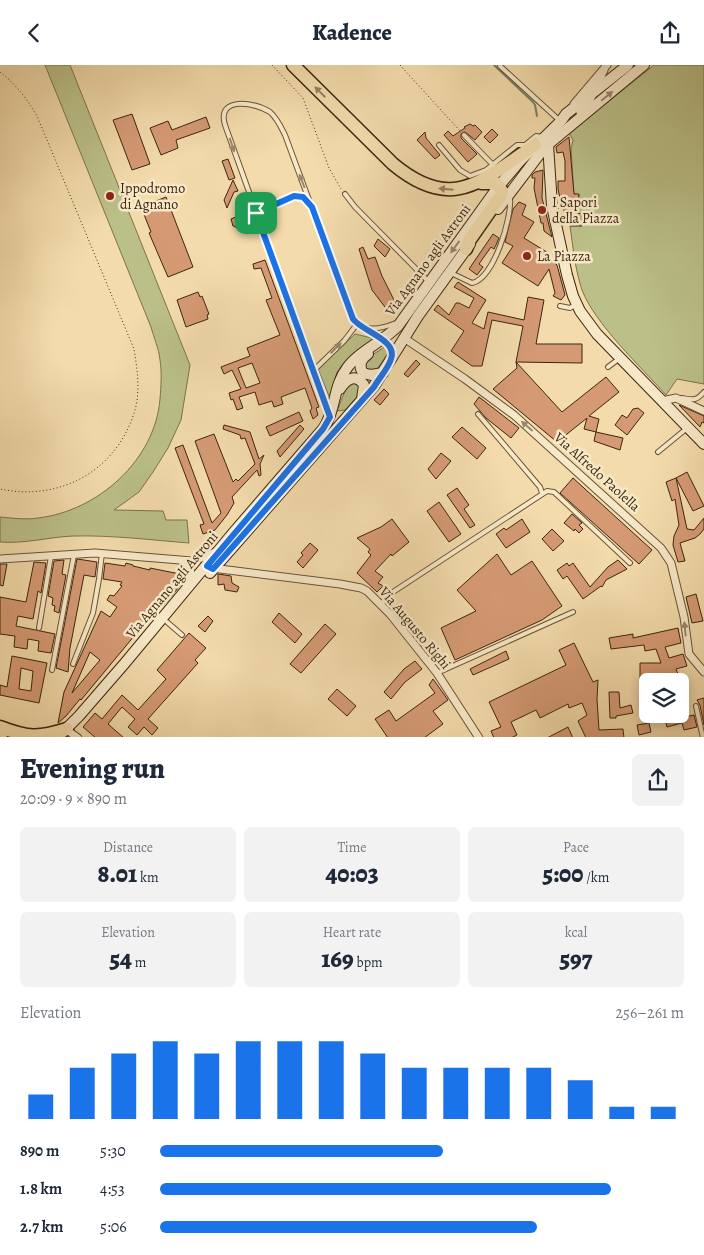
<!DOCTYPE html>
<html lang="en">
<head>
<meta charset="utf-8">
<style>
  body { margin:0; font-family:Alegreya,serif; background:#f2f2f3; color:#1f2937; height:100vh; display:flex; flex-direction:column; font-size:19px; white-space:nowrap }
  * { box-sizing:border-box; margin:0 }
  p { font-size:16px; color:#747a83 }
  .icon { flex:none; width:28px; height:28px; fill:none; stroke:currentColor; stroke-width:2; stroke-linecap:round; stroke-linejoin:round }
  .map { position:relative; height:672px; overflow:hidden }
  .panel { display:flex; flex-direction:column; background:#fff; flex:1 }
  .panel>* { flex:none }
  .controls { position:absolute; left:639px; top:608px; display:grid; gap:10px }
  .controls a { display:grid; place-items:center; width:50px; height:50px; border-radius:8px; background:#fff; box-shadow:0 2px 12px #0003; font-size:25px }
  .pin { position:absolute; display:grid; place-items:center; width:42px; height:42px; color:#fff; margin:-21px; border-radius:10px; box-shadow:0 2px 8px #0006 }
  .round { display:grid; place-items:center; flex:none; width:52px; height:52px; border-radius:8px; background:#f2f2f3 }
  .headline { display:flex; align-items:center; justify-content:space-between; height:85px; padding:0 20px }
  h1 { font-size:28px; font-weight:800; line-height:38px }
  .metrics { display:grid; grid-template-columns:repeat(3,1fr); gap:8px; height:85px; padding:5px 20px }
  .metrics div { display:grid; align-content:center; border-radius:8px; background:#f2f2f3; text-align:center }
  .metrics b { font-size:25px; font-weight:800 }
  .metrics small { font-size:14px; font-weight:400 }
  .metrics p { font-size:14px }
  .chart { height:140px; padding:10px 20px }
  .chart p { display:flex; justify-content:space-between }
  .chart svg { width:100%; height:90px; margin-top:5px; stroke:#1a73e8; stroke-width:6 }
  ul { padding:0 20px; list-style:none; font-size:16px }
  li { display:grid; grid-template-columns:80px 60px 1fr; align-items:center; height:38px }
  li i { height:12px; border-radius:6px; background:#1a73e8 }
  header { display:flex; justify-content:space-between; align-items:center; height:65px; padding:0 20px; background:#fff; font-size:22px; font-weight:800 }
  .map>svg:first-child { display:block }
</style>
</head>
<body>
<header><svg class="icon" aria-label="back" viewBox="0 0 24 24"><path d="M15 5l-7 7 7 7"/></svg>Kadence<svg class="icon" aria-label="share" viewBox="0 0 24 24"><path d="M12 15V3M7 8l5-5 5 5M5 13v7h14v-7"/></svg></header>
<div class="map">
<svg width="704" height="673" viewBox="0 0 704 673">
  <rect width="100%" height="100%" fill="#f3dbab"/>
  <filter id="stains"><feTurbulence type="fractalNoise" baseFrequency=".004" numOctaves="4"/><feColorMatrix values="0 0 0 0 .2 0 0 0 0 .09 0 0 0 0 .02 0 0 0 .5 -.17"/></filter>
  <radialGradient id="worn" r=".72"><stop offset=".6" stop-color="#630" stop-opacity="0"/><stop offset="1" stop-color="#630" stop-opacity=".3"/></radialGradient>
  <g fill="#bbc088" stroke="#7c734c">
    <path d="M45,0H70L190,300L181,355L168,383L153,407L139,427L114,445L163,446L166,455H187L189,478C151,475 112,470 73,471C49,472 25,479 0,477V452C12,453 26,455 38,453C98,446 155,395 160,334C161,322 162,307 160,295C159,284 154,273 151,262Z"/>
    <path d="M654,0H704V319L677,314L666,330C641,302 595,259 582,225C575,204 573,182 570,161L582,149L577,148L579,130L574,129L571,84L573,75L569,68Z"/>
    <path d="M355,269L376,274L353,292L337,307L331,336L318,304Z"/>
    <path d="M386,281L389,287L377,304L373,306L365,304L366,294Z"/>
    <path d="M351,317L360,321L358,331L345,345L337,346L347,321Z"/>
  </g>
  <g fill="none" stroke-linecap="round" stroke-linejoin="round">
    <path stroke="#767f6a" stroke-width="2" d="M494,0L533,37L535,40L537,51"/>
  </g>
  <g fill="#d59a74" stroke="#3c2610" fill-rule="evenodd">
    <path d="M132,49L150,99L132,105L113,55Z"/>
    <path d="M206,52L210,63L176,75L178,83L161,90L150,63L168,56L172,65Z"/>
    <path d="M470,59L473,61L475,60L482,67L475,75L465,67L461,69V73L477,89L468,97L444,70L448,66L453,71L465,63L464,62Z"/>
    <path d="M492,64L498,70L490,78L484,72Z"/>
    <path d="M425,67L426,73L440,90L435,94L417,75Z"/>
    <path d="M569,72L574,129H579L577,148L582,149V161H570L571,146H564L563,133H560L558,124V116H565V96L563,87L557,88L556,82Z"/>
    <path d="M228,94L235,113L229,115L222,96Z"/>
    <path d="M543,105L542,133L552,172L544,166L543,158H541L534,123L535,113H532V110L535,107Z"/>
    <path d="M233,115L238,126L234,127L227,143L224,135Z"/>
    <path d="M166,132L193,202L168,212L149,168L151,167L141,142Z"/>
    <path d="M519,137L526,140L522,150L534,157L524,173L550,189L548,193L557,200L565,230L561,235L553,231L555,228L549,204L538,221L502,198L513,181L505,177L513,144Z"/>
    <path d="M236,152L238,156L246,160L249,159L251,164L245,166L233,161L231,154Z"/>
    <path d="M493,169L499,173L496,180L494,184L491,182L479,199L483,202L477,210L469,204Z"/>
    <path d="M378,174L390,184L385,192L374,181Z"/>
    <path d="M363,182L368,194L375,192L382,211L396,239L388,246L372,225L359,184Z"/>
    <path d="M265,195L319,342L316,343L318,350L313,354L310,346L312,343L305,323L281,332L283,339L274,342L272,336L259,340L255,327L239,332L243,343L237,345L233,334L231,335L229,328L241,324L232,305L224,309L221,302L250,291L247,283L280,270L266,235L272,233L261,203L254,204L253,199ZM252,298L260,318L246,323L238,303Z"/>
    <path d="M458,217L486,235L472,258L484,264L488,247L524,255L528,232L544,235L536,279H582V298L516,297L523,261L492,255L482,301H472L451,286L464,266L434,245L438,240L449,250L456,238H459L469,243L474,233L454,222Z"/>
    <path d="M198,227L200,232L202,231L209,249L207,250L208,254L186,262L177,235Z"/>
    <path d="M416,295L420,299L408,312L404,309Z"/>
    <path d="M516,297L562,347L606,312L619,327L589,351L599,354L596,367L584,364L587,353L557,377L493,324L517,303Z"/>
    <path d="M384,324L389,329L380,340L374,335Z"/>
    <path d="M479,332L519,363L511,373L486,353L474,339Z"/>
    <path d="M679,340L704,351V358L702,357L700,362Z"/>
    <path d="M638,343L644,348L627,370L615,360L622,350L627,353L633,344Z"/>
    <path d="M299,347L303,356L270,371L266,362Z"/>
    <path d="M224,360L250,367L259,394L264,390L260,399L261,410L259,411L257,405L232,432L234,438L227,450L215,465L203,469L200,460L204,459L175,383L183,380L212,458L221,448L195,376L214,369L233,417L236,414L238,416L255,399L245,373L241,374L240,370L223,364Z"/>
    <path d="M300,360L304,364L280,392L277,386Z"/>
    <path d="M462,362L486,383L477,394L452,372Z"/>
    <path d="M596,367L623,373L620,385L594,376Z"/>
    <path d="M441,388L451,396L436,414L428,404Z"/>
    <path d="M687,407L704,441L693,446L676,413Z"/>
    <path d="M573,413L652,485L639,499L560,428Z"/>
    <path d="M676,413L687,464L694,465L704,453V464L700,469L695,473L680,478L685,496L678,497L673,480L674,471L679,460L675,434L672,436L666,417Z"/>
    <path d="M457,423L469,440L464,444L475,460L470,463L447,430Z"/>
    <path d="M439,437L461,469L449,477L427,446Z"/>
    <path d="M572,449L582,458L579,460L583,464L579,468L575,464L574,466L564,458Z"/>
    <path d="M392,454L409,477L392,491L391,489L375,506L383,512L378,518L383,521L377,527L357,508L371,490L368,487L370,484L357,473L381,462Z"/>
    <path d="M522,454L530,467L506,483L496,469L504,463L506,465Z"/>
    <path d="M552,464L564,476L553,486L542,474Z"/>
    <path d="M310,478L318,485L303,503L297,497L303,490L301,488Z"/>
    <path d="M497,489L511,510L532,496L562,541L542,555L455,595L441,563L476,546L457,525Z"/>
    <path d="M77,494L97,497L95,512L84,510L70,583L68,607L56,603Z"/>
    <path d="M64,495L62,509L66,510L59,548L54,546L55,541L52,540L53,533L48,531L54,496Z"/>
    <path d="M618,495L627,504L606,515L602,522L601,521L583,534L567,511L563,514L557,505L567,498L569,501L573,498L590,522L608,502Z"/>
    <path d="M34,497L46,498L41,528L38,526L33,554L18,551L16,561L55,569L51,588L38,586L39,576L28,574L27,584L14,582L15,571L0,569V532L26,537Z"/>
    <path d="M105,498L125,501L126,498L133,500V501L150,505V503L185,510L183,517L174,528L164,540L161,539L149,553L151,554L136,571L135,570L81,635L80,634L66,651L58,658L64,627L101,546L110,552L117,542L107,535L110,530L114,531L122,521L120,520L122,517L103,514ZM90,587L100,595L72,628Z"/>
    <path d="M0,499H7L3,521L0,520Z"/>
    <path d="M218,509L231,511L232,518L239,522L237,527L225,525L224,519L218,520Z"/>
    <path d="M696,529L703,556L692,558L686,532Z"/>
    <path d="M279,548L302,569L295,578L272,557Z"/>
    <path d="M208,551L213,556L205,567L198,561Z"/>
    <path d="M325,559L336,569L301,608L290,599Z"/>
    <path d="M678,563L681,578L665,582L669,593L683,589L687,601L676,604L680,614L675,616L674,615L648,616L647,631L640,613V598H661L656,584L645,586L644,580L611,584L609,573L633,569V573Z"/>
    <path d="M189,568L206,583L195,595L198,598L148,654L158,663L152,670L144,662L137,670L128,662L135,654L122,642L108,659L124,673H96L83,662L95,648L102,654L122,630L138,645L166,614L157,605Z"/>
    <path d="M574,578L593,617L598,615L597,634L599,665L623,664L624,673H586L578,656L587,650L582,638L569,643L568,639L540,653L536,645L511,657L517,670L511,673H494L491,666L501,662L489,637L566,600L559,585Z"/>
    <path d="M506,586L509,594L473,610L470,604Z"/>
    <path d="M12,591L47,598L39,638L0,630V620L7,622ZM21,603L33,606L31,626L19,624Z"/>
    <path d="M415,596L422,604L405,617L391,634L384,627L404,604Z"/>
    <path d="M433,614L448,635L433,646L443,659L424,673H388L375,654L389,645L396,656L435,628L429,620Z"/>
    <path d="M337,624L356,641L347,651L328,634Z"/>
    <path d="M609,627H619L620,643L631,640L633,648L616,651V653H610Z"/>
    <path d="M704,633V660L700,640L697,635Z"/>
    <path d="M669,649H675L676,654L694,650L697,662L684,665L682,658L667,662L664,650Z"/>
    <path d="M649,658L651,667L639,670L637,660Z"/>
    <path d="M568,662L573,673H547Z"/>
  </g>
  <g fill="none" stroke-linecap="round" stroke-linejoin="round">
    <defs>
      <g id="lane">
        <path d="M500,1L559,55"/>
        <path d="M464,70L493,100"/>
        <path d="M439,80L460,105L470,111L486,105L517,80H525L536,71L543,72"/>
        <path d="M345,129L355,142L429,217"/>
        <path d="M256,148L294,131L303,132L309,138"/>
        <path d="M451,208L472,218C494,214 512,152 510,133"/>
        <path d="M560,241L570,243L575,240"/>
        <path d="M363,263L381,274"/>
        <path d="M608,302L620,293"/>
        <path d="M313,306L344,276L357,259"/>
        <path d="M682,333C694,335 696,336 704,327"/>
        <path d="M328,347L225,60C216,31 255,37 270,47C277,53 281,62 285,70L353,254C364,268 381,264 396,258"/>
        <path d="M478,349L540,422L542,428"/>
        <path d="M658,387L686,364"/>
        <path d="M381,539L393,527L547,426L554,427L630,498"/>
        <path d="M167,557L182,570"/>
        <path d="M39,563L51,491"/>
        <path d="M73,599L93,548L99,514L102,488"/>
        <path d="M52,605L74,490"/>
        <path d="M437,608L573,547"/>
        <path d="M696,641L703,673"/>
      </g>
      <g id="street">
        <path d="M574,39L607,0"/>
        <path d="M580,47L590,35L604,5"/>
        <path d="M404,273L465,314L514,350L661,483L671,498L684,552L689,589L704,607"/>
        <path d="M662,336L676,333L704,346"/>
        <path d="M0,494L95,488L192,496L205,492L215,487"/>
        <path d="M182,496C191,500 192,509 191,518"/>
        <path d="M212,503L340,519L361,523L367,526L390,549L437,608L479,673"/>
        <path d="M71,668L78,673"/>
      </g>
      <g id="secondary">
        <path d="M547,76L548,79L552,141L567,210L573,231L580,246L597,269L704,379"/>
        <path d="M498,144L545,82L644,0"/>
        <path d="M368,289C361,294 358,300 363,308L371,310L383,308"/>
        <path d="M340,324C346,314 356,308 364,320L362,334"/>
        <path d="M210,508L374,321L418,251L470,179"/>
        <path d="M62,668L79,651L125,598L233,468L323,364C336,346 333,321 347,303C358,287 384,276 398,261L498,122L520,96L561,56L566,49L628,0"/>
      </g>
      <g id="highway">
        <path d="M293,0L393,99C453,149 482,115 535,80"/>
        <path d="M466,184L469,176L501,130L502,126L496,118H481"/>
        <path d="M0,662C29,673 38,673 67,664"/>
        <path d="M0,672L1,673"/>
      </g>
    </defs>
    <use href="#lane" stroke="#6a5337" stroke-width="6"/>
    <use href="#street" stroke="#6a5337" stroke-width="9"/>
    <use href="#secondary" stroke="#3c2610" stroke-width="12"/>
    <use href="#highway" stroke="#3c2610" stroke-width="15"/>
    <g stroke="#3c2610" stroke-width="1" stroke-dasharray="1 2.5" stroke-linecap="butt">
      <path d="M272,0L303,33L329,103L341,124"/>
      <path d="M400,0L460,66"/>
      <path d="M0,7C16,19 27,34 37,51L134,284C137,303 140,322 136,341C120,404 62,437 0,424"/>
    </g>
    <use href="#lane" stroke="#f7e8c8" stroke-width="4"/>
    <use href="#street" stroke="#f7e8c8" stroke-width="7"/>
    <use href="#secondary" stroke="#f7e8c8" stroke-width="10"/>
    <use href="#highway" stroke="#f3dbab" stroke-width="12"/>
  </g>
  <defs><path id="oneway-solid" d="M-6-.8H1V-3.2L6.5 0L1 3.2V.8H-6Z" transform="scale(1.25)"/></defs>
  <g fill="#98805e">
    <use href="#oneway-solid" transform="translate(320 27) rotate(-135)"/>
    <use href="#oneway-solid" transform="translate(446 124) rotate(-175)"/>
  </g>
  <g fill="#9a876c">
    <use href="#oneway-solid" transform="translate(607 31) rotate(-39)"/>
    <use href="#oneway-solid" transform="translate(232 80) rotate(71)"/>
    <use href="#oneway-solid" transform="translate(302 116) rotate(-111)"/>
    <use href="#oneway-solid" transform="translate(455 182) rotate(126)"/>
    <use href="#oneway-solid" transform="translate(336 283) rotate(-45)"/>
    <use href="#oneway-solid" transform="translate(527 361) rotate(-139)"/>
    <use href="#oneway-solid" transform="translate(685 564) rotate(-96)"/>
  </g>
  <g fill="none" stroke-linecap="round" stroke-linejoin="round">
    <defs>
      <path id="route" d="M294,131L303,132L312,142L353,254C363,267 398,275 391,294C388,304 379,313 374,322L213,504L207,501L323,364L330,352L256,148Z"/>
    </defs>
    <use href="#route" stroke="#fff" stroke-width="10"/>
    <use href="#route" stroke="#1a73e8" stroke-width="6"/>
  </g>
  <g fill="#8f2418" stroke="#f7e8c8" stroke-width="2">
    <circle cx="110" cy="131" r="5"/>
    <circle cx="542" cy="145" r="5"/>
    <circle cx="527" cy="191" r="5"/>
  </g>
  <g text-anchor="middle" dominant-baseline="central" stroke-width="5" stroke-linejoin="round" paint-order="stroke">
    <g font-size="14" fill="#3c2610" stroke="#f7e8c8" text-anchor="start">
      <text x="120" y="123">Ippodromo<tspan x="120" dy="16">di Agnano</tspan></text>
      <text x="552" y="137">I Sapori<tspan x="552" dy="16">della Piazza</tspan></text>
      <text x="537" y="191">La Piazza</text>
    </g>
    <g font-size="14" fill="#3c2610" stroke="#f7e8c8">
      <text transform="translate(428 195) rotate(-54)">Via Agnano agli Astroni</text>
      <text transform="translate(597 407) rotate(42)">Via Alfredo Paolella</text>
      <text transform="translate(172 520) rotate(-50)">Via Agnano agli Astroni</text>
      <text transform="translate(415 563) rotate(50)">Via Augusto Righi</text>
    </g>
  </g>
  <rect width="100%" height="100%" filter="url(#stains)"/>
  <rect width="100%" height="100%" fill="url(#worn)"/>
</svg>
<div class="controls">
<a><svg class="icon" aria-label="layers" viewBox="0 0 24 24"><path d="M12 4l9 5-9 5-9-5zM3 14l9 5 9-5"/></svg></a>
</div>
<div class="pin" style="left:256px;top:148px;background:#1e9e55"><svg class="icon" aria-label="arrive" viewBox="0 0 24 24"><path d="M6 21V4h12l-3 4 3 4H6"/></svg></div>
</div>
<section class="panel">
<div class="headline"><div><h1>Evening run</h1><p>20:09 · 9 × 890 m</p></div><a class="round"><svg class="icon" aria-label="share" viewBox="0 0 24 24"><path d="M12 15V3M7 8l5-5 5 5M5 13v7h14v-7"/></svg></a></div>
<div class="metrics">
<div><p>Distance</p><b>8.01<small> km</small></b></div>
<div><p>Time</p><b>40:03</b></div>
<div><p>Pace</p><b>5:00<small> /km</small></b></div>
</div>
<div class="metrics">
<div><p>Elevation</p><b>54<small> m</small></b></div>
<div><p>Heart rate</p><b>169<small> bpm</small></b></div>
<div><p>kcal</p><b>597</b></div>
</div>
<div class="chart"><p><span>Elevation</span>256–261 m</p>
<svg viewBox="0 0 160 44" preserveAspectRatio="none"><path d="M5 44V32M15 44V19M25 44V12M35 44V6M45 44V12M55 44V6M65 44V6M75 44V6M85 44V12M95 44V19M105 44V19M115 44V19M125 44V19M135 44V25M145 44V38M155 44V38"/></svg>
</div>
<ul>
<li><b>890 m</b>5:30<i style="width:54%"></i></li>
<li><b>1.8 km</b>4:53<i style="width:86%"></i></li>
<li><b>2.7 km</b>5:06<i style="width:72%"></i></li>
</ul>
</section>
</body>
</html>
